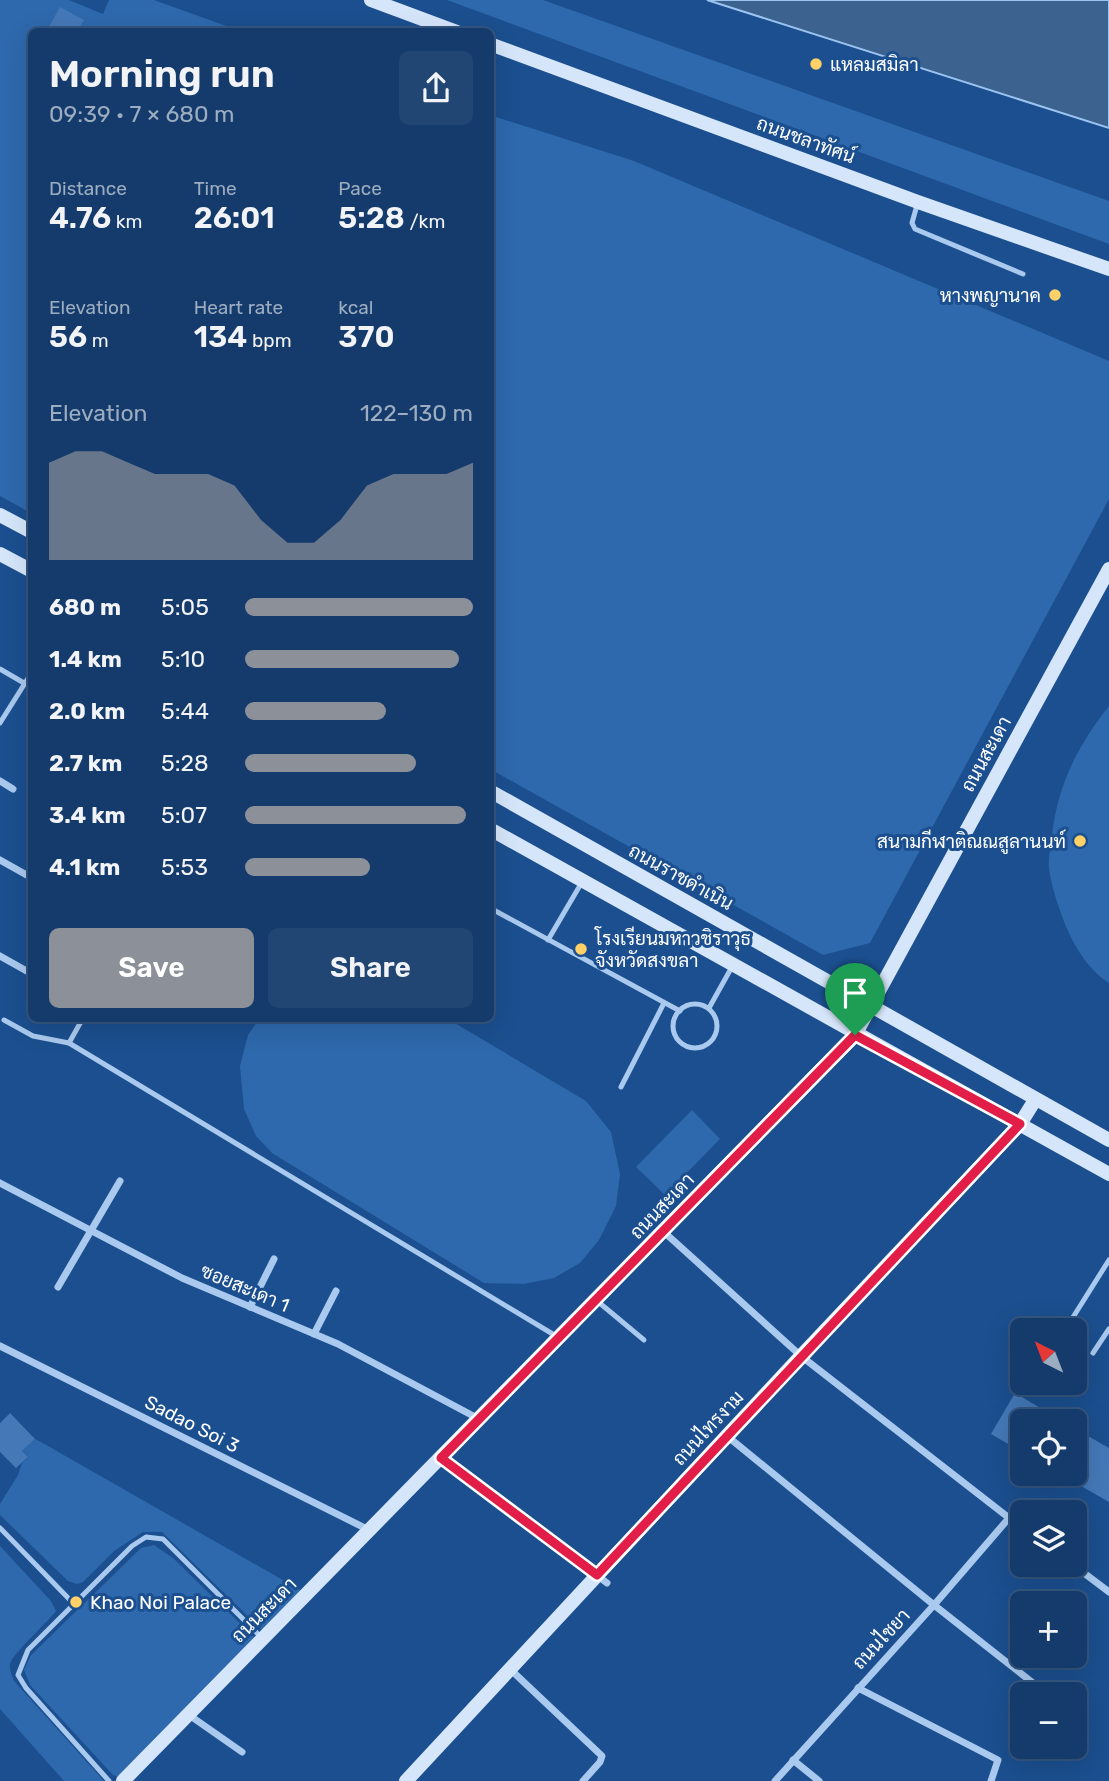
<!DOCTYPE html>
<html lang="en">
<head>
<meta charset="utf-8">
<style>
  body { margin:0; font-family:Rubik,Sarabun,sans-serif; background:#214673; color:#f1f3f6; height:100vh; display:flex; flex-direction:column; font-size:26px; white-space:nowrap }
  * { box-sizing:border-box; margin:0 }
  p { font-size:23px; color:#9dadc1 }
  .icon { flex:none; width:38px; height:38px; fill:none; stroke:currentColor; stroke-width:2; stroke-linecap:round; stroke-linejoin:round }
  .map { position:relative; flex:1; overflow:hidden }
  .drawer { position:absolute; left:28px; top:28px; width:466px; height:994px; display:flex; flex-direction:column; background:#143b6b; border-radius:10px; box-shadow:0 7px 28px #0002,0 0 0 2px #33557e }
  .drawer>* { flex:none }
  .needle { width:46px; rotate:318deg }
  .tools { position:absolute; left:1010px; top:1318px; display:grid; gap:14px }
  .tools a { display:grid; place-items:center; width:77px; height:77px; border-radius:10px; background:#143b6b; box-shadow:0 7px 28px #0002,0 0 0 2px #33557e; font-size:35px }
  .pin { position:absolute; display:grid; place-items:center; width:60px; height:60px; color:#fff; margin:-72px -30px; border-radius:50% 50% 50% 0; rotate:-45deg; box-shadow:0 0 7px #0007 }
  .pin .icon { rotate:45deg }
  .round { display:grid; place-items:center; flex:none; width:74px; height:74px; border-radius:10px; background:#214673 }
  .summary { display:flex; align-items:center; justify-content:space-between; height:119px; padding:0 21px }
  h1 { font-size:38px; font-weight:600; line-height:52px }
  .figures { display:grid; grid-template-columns:repeat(3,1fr); gap:10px; height:119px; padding:7px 21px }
  .figures div { display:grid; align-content:center }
  .figures b { font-size:30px; font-weight:600 }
  .figures small { font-size:19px; font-weight:400 }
  .figures p { font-size:19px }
  .chart { height:196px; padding:14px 21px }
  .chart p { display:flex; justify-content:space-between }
  .chart svg { width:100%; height:126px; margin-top:7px; fill:#8c9099; opacity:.7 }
  .primary-button { display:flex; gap:14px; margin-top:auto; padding:14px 21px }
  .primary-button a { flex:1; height:80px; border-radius:10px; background:#8c9099; color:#fff; font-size:28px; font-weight:600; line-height:80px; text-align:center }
  .primary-button a+a { background:#214673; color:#f1f3f6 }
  ul { padding:0 21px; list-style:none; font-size:23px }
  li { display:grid; grid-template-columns:112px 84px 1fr; align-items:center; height:52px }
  li i { height:18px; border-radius:9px; background:#8c9099 }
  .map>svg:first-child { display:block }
</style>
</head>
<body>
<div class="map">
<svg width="1109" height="1781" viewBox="0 0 1109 1781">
  <rect width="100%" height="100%" fill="#1b4f8f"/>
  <g fill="#2e69ad">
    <path d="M0,0H69L103,14L109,0H154L240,31L32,32L31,513L0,496Z"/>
    <path d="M447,0H543L1109,201V244Z"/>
    <path d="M490,115L634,161L1109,361V499L870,943L823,955L490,769Z"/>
    <path d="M1109,706V983C1087,969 1072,943 1063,919C1057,902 1051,885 1049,868C1048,858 1051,846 1052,836C1057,786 1078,745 1109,706Z"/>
    <path d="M259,1019H448L586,1101L611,1132L620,1174L616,1206L599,1240L580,1263L554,1278L524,1284L484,1283L272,1153L256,1136L244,1109L240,1066L248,1035Z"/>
    <path d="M692,1110L720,1139L665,1195L636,1167Z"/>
    <path d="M35,1439L41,1442L302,1591L264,1632L162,1532H143L114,1551L83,1582L77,1584L68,1581L0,1515V1504L18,1475L22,1463L28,1457L22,1451Z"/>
    <path d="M154,1545L173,1558L256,1639L124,1779L113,1775L30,1685L24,1670L31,1655L141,1548Z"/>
    <path d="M0,1546L51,1601L56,1611C47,1623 12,1654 10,1664C9,1669 12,1676 14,1681L104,1781H64L0,1709Z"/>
  </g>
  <path fill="#3c6290" stroke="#9cc4f0" stroke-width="2" d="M707,0H1109V128Z"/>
  <g fill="#4478b7">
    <path d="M60,7L84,20L77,32H46Z"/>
    <path d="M1015,1393L1062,1421H1022V1452L991,1434Z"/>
    <path d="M10,1413L35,1439L22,1451L28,1457L16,1468L0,1452V1423Z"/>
    <path d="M1074,1428L1109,1448V1502L1074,1482Z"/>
  </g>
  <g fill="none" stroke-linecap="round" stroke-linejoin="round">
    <g stroke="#a9c9ee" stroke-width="5">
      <path d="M917,205L912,223L915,229L1023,274"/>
      <path d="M0,669L24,683"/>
      <path d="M0,723L32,672"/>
      <path d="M490,908L680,1011"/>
      <path d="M548,940L582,882"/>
      <circle cx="695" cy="1026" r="22"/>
      <path d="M709,1008L733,965"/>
      <path d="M4,1020L33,1036L69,1043L556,1336"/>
      <path d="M69,1043L83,1018"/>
      <path d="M621,1087L664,1003"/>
      <path d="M596,1300L644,1340"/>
      <path d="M1065,1330L1109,1260"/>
      <path d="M1093,1353L1109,1329"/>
      <path d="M0,1528L73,1603"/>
      <path d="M109,1781L26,1688L18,1675L28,1650L132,1546L146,1537L163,1539L261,1637"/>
    </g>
    <g stroke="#a9c9ee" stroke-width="7">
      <path d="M0,781L13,789"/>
      <path d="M0,860L32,878"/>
      <path d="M0,956L32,974"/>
      <path d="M0,1183L182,1278L338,1344L479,1419"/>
      <path d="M664,1232L801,1356L1022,1528"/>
      <path d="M58,1287L120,1181"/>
      <path d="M250,1307L274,1259"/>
      <path d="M314,1334L336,1291"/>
      <path d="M0,1346L369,1530"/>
      <path d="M727,1436L934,1605L1047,1694"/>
      <path d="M441,1458L607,1583"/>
      <path d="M1072,1564L1109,1592"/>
      <path d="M510,1669L602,1756L600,1762L583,1781"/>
      <path d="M858,1688L998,1760L991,1781"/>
      <path d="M189,1715L242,1752"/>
      <path d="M793,1760L819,1781"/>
      <path d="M775,1781L934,1605L1009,1518"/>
    </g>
    <g stroke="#d6e6fa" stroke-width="14">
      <path d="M371,0L457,32"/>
      <path d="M490,44L918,202L1109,269"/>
      <path d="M0,515L32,532"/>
      <path d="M0,554L32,571"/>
      <path d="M490,791L1109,1140"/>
      <path d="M490,829L1109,1174"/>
      <path d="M123,1781L855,1035L1109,569"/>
      <path d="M406,1781L801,1356L1020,1124L1035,1100"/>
    </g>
  </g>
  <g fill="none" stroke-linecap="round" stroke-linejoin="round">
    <defs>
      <path id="route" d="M855,1035L1020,1124L597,1575L441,1458Z"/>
    </defs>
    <use href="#route" stroke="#fff" stroke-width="14"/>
    <use href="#route" stroke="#e11d48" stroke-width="9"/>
  </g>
  <g fill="#ffd166" stroke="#1b4f8f" stroke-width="2.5">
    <circle cx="816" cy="64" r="7"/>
    <circle cx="1055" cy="295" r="7"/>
    <circle cx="1080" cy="841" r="7"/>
    <circle cx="581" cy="949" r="7"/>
    <circle cx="76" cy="1602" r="7"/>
  </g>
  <g text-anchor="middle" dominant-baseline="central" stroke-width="6" stroke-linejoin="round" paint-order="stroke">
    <g font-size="19" fill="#fff" stroke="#1b4f8f" text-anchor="start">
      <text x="830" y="64">แหลมสมิลา</text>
      <text x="1041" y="295" text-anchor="end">หางพญานาค</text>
      <text x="1066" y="841" text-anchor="end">สนามกีฬาติณณสูลานนท์</text>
      <text x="595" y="938">โรงเรียนมหาวชิราวุธ<tspan x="595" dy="22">จังหวัดสงขลา</tspan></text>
      <text x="90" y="1602">Khao Noi Palace</text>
    </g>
    <g font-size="19" fill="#fff" stroke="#1b4f8f">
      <text transform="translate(806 140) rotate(20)">ถนนชลาทัศน์</text>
      <text transform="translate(986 754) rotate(-61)">ถนนสะเดา</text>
      <text transform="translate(681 877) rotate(29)">ถนนราชดำเนิน</text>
      <text transform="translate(662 1206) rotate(-46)">ถนนสะเดา</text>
      <text transform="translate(245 1288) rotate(23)">ซอยสะเดา 1</text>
      <text transform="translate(192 1424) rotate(27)">Sadao Soi 3</text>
      <text transform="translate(708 1428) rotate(-47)">ถนนไทรงาม</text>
      <text transform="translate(264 1610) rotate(-45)">ถนนสะเดา</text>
      <text transform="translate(881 1639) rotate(-47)">ถนนไชยา</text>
    </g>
  </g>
</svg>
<div class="tools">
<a><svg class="needle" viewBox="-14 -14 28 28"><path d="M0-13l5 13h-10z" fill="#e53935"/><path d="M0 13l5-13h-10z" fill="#9dadc1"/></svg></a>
<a><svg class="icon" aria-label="locate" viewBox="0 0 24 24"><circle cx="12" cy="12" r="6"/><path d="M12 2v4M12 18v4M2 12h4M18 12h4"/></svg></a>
<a><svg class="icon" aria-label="layers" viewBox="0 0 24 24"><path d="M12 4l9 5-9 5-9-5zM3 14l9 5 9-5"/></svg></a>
<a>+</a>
<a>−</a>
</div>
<div class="pin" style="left:855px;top:1035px;background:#1e9e55"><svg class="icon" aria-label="arrive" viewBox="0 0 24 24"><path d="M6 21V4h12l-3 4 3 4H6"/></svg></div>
<section class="drawer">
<div class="summary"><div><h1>Morning run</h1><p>09:39 · 7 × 680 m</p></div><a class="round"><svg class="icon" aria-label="share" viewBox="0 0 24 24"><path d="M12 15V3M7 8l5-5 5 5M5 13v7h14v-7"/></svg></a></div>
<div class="figures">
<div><p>Distance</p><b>4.76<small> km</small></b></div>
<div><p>Time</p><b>26:01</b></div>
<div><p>Pace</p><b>5:28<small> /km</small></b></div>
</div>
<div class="figures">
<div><p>Elevation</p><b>56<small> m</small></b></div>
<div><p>Heart rate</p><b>134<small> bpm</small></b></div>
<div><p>kcal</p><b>370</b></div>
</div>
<div class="chart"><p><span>Elevation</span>122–130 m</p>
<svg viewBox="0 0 160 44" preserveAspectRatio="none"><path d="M0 44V10L10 6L20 6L30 10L40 14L50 14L60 14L70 18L80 30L90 38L100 38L110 30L120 18L130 14L140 14L150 14L160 10V44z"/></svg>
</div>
<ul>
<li><b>680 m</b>5:05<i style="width:100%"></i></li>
<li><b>1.4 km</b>5:10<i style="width:94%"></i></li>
<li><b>2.0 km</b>5:44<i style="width:62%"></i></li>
<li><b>2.7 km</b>5:28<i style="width:75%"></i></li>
<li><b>3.4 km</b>5:07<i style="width:97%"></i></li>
<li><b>4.1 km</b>5:53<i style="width:55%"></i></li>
</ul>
<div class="primary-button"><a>Save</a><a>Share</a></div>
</section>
</div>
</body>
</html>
